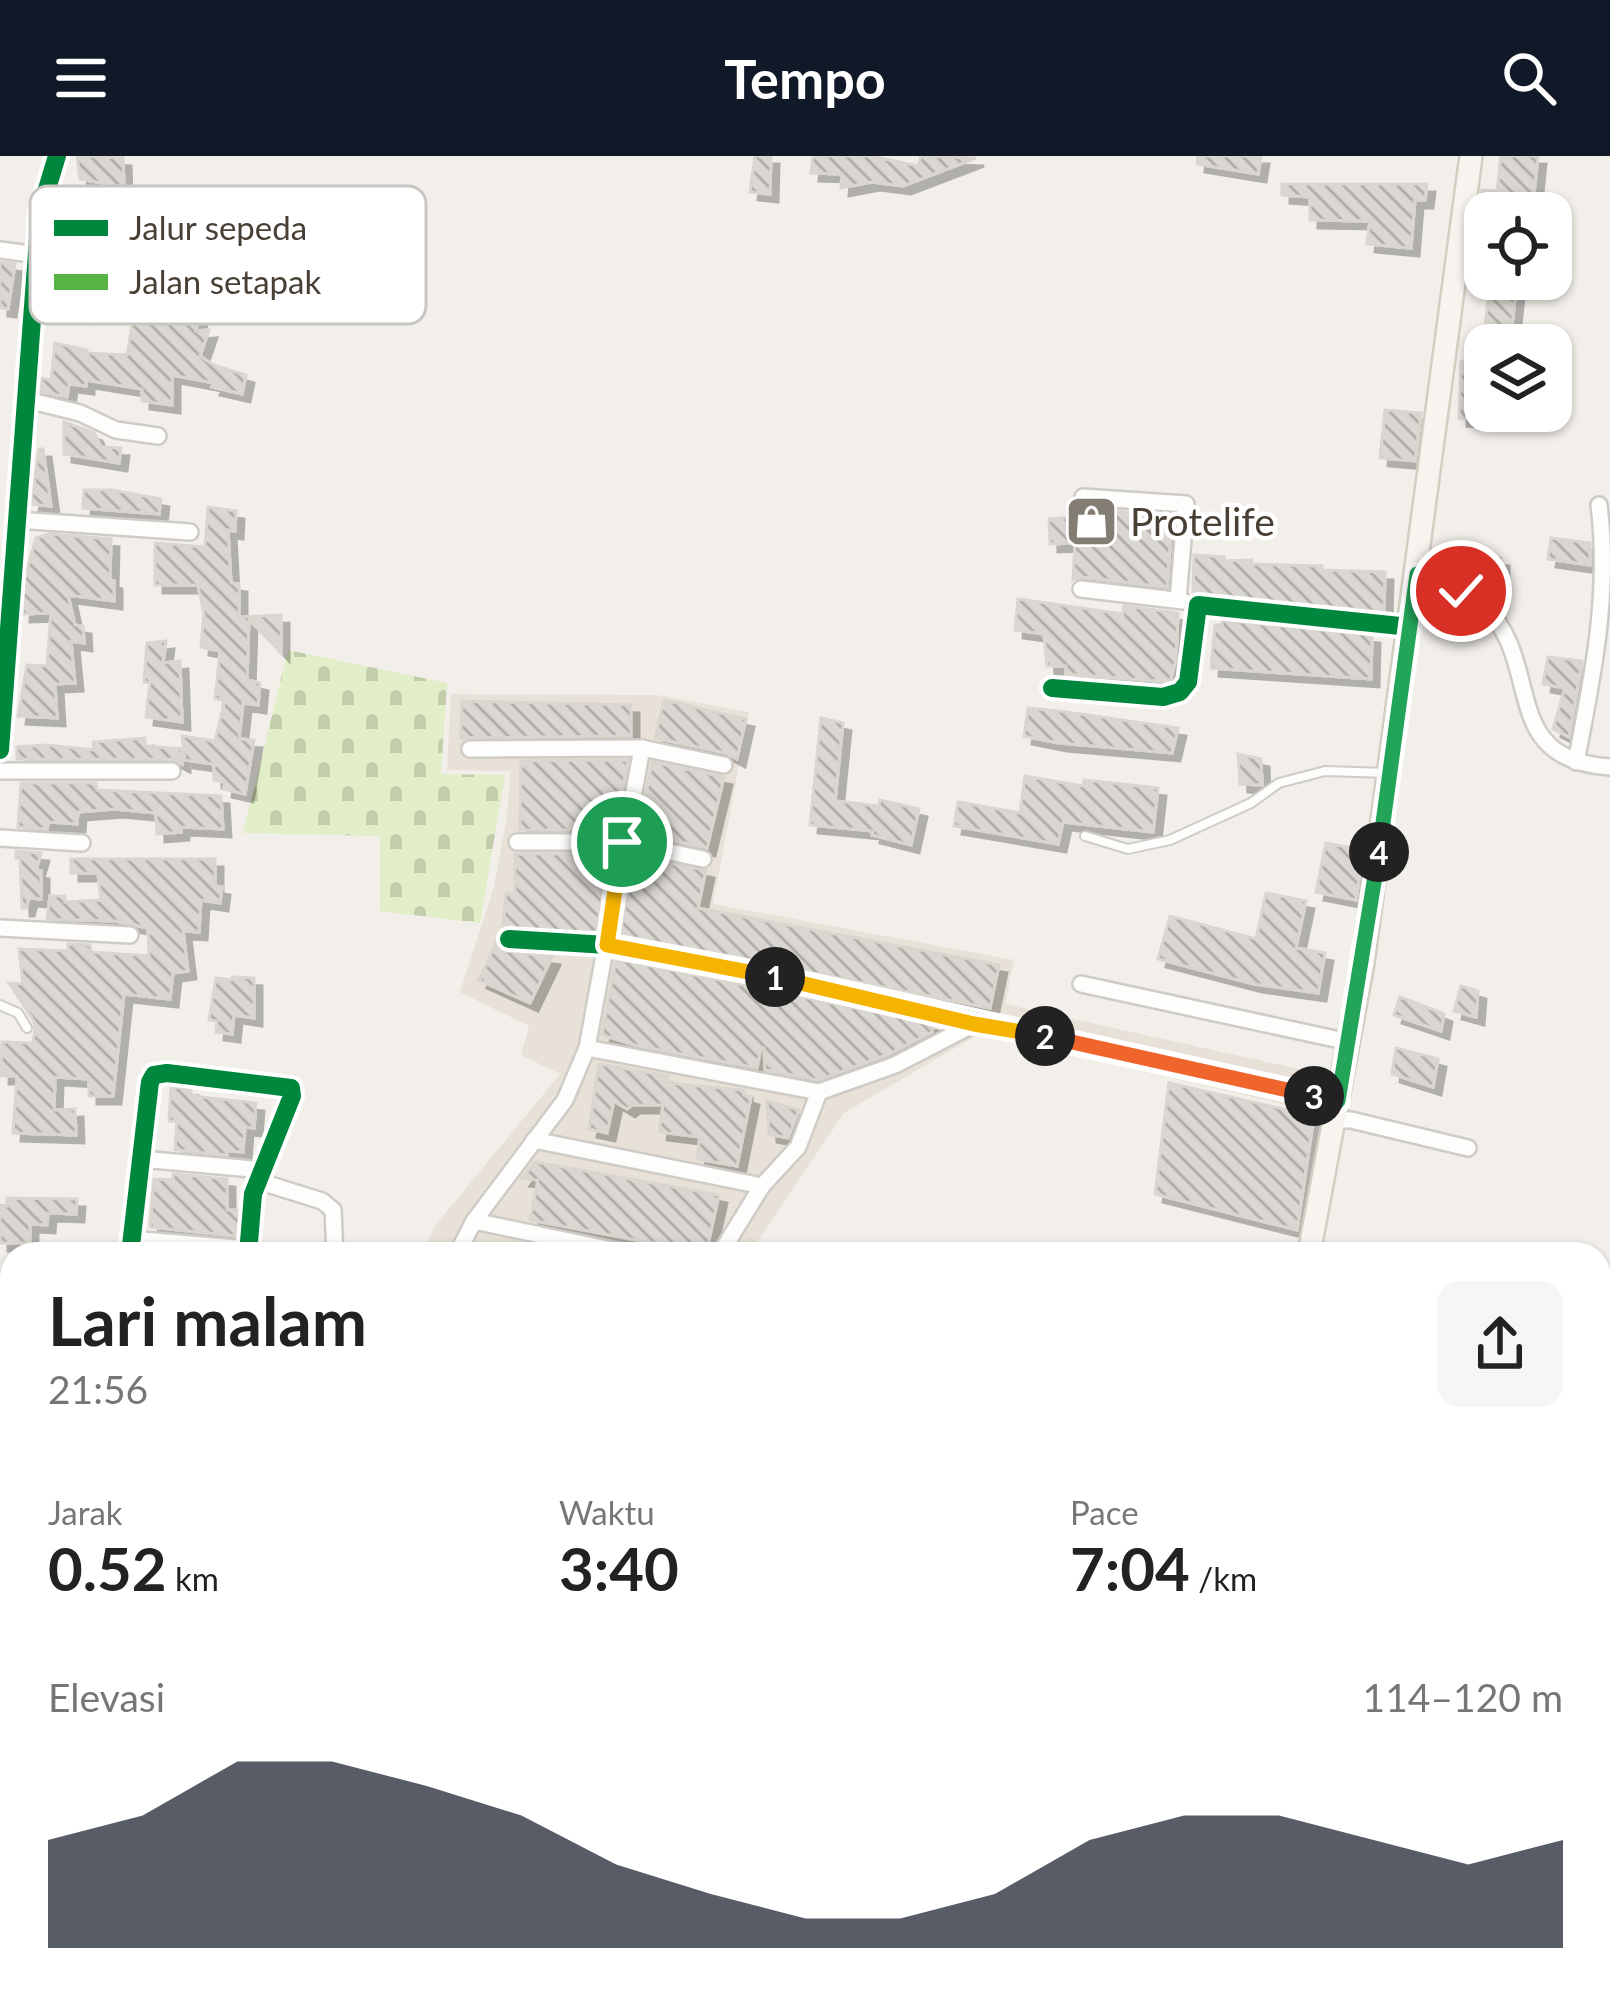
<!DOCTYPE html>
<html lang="id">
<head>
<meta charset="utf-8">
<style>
  body { margin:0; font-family:Lato,sans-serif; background:#f6f6f6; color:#222; height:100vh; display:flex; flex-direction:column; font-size:45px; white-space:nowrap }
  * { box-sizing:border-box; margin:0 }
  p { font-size:39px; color:#767676 }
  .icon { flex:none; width:66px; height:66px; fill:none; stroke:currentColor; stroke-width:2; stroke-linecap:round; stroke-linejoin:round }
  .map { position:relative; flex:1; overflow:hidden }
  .drawer { position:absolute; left:0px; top:1086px; width:1611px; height:768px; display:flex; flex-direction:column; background:#fff; border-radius:36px 36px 0 0; box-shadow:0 3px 9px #0004 }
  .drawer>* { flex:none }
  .tools { position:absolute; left:1464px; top:36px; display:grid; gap:24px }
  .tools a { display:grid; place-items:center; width:108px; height:108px; border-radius:24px; background:#fff; box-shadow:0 3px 9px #0004; font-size:60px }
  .pin { position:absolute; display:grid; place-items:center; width:102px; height:102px; color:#fff; margin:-51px; border:6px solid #fff; border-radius:50%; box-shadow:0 3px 12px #0007 }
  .km { position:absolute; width:60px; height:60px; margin:-30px; border-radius:50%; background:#222; color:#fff; font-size:33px; line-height:60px; text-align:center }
  .round { display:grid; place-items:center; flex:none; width:126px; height:126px; border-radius:24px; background:#f6f6f6 }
  .overview { display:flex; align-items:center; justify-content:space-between; height:204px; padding:0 48px }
  h1 { font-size:66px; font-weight:700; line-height:90px }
  .figures { display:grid; grid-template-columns:repeat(3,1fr); gap:18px; height:204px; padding:12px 48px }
  .figures div { display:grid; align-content:center }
  .figures b { font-size:60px; font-weight:700 }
  .figures small { font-size:33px; font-weight:400 }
  .figures p { font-size:33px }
  .chart { height:336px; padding:24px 48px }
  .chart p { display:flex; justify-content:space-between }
  .chart svg { width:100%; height:216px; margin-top:12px; fill:#111827; opacity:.7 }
  header { display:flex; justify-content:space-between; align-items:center; height:156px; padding:0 48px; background:#111827; color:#fff; font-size:54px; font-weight:700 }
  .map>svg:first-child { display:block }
</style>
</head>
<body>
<header><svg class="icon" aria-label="menu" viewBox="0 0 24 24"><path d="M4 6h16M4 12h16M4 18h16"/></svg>Tempo<svg class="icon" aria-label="search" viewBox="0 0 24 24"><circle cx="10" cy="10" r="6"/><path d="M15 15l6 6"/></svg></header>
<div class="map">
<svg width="1610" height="1854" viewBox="0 0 1610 1854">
  <defs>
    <pattern id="cemetery-stones" width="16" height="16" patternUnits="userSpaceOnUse" patternTransform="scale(3)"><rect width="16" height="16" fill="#e1eec7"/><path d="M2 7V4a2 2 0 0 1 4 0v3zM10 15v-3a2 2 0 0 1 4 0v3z" fill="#c3cdac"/></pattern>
    <pattern id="building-back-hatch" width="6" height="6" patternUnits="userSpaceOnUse" patternTransform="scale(3)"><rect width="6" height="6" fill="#dad6d1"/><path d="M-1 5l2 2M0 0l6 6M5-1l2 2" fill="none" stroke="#b3afaa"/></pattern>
    <filter id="shadow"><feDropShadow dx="8" dy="8" stdDeviation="0" flood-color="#0004"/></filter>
  </defs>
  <rect width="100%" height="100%" fill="#f2efea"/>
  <path fill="#e7e1d7" d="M451,538L657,539L749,556L713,748L1014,804L1005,848L1326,919L1317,956L979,878L844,957L749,1098H424L434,1071L560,918L521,899L529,870L460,836L493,734L506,667L511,615L447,614Z"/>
  <path fill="url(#cemetery-stones)" d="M288,494L447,527L441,618L505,619L480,767L380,755V680L243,677Z"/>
  <g fill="url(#building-back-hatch)" stroke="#dad6cf" stroke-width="3" filter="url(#shadow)">
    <path d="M77,0L123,2L124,31L80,23Z"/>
    <path d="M755,0H771L770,38L750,36Z"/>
    <path d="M813,0H870L918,10L921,0L976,2L903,30L872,26L841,32L842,18L811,17Z"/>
    <path d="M1198,0H1261L1258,18L1197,8Z"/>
    <path d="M1501,0H1538L1532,57H1479L1482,34L1497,35Z"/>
    <path d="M1282,28H1427L1425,44H1415L1411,92L1367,88L1370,65L1310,64V41L1282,39Z"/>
    <path d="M0,106L15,108L8,153L0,152Z"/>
    <path d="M130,121L167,124L171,137L202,147L196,175L209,174L200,200L213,209L246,219L242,238L212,231L214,227L172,219V249L142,245V233L86,224V230L69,228L67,241L39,235L40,222L51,224L55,187L87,194V197L127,199L135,151L86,153L85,160L62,157L64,134L100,138L102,122Z"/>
    <path d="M1499,123H1517L1510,189H1483L1489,135L1499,136Z"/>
    <path d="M1461,205H1485V239L1475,242L1474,263L1459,262Z"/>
    <path d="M1385,254L1421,257L1415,305L1380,302Z"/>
    <path d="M64,266L94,277L101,291L121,292L119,307L64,298Z"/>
    <path d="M39,293H43L51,350L31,348Z"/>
    <path d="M84,334H111L161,343L159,358L83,352Z"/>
    <path d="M208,351L236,355L235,375L228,374L231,427L239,428V461L281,459V497L249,463L247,524L260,527L258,549L243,547L239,583L254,584L245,638L224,633L225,626L214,624V608L185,604L182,580L215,585L225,544L215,543L220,495L201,491L204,458L198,429H155V387L205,391Z"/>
    <path d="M1085,353L1153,358V366H1172L1167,431L1082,421L1073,424L1075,387L1050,388L1049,363L1085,360Z"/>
    <path d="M49,378L111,383L110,424L114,425V445L68,439L75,469L83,470L84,487L71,485L75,527L55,528L57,562L18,560L27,509L47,510L51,457L22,458L25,422L36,382Z"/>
    <path d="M1551,382L1590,387V409L1548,403Z"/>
    <path d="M1194,399L1224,401V405L1252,404V408L1322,410V414L1385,416L1384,456L1193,438Z"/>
    <path d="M1459,401L1501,402V433H1484L1459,420Z"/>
    <path d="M1018,443L1123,458L1124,450L1178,457L1176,503L1170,526L1066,518V510H1047L1044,478L1015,474Z"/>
    <path d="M1222,464L1372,479L1371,523L1211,512L1215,469H1222Z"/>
    <path d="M166,485L163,507L180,505L182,566L146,561L150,527L144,526L147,487Z"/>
    <path d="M1548,501L1582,505L1569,581L1553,573L1565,532L1543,528Z"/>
    <path d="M664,544L746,563L737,603L726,597L655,582Z"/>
    <path d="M462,545L631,549V580L461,582Z"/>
    <path d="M1028,552L1059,555L1178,572L1172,597L1059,587L1024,580Z"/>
    <path d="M821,562L843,567L835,645L879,650L880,644L919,653L911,689L872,679L873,675L810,669Z"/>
    <path d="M145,582V590L182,593V608L172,603H17V591L47,589L94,594L93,586Z"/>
    <path d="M1238,598L1261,603L1262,629L1240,628Z"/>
    <path d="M628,604L615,674H520L521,605Z"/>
    <path d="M652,606L724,621L707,692L639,677Z"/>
    <path d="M1025,620L1083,630L1084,624L1158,632L1153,676L1063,666L1058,688L954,670L958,646L1020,657Z"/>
    <path d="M21,627H96L97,634L221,640L223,673L181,671V676L157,678L156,657L115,653L78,656L77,668L49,666L47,673L18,671Z"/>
    <path d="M1326,687L1363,694L1356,744L1316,736Z"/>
    <path d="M16,695L41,697L36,714L41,715V743L29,742L26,752H22L20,703L16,702Z"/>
    <path d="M515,698H610L596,776L503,773L506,737H515Z"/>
    <path d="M634,701L706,714L698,752L999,809L990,852L620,779Z"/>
    <path d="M71,703H215V730L222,731L220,747L201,744L199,776L183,775L188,815L173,817L170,843L124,838L113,940H89V923L55,921L54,954L75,953L76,979L13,977L17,920H1L2,886L33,887L35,873L34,865L9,827L23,828L19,793L68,795V788L90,789L91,796L149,800L148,772L116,765L47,763L50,740H65V746L101,744L98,717H71Z"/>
    <path d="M1266,737L1306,745L1296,792L1325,797L1318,837L1254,828L1158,803L1170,760L1256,783Z"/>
    <path d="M497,785L507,795L552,801L530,847L479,824Z"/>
    <path d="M616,803L934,868L932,876L887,899L818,924L765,914L764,892L761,891L757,912L638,890L602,879Z"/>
    <path d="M232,821L254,822V862L234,859L232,878L216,876L217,865L209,864L216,822L231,824Z"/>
    <path d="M1461,830L1478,835L1476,861L1454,855Z"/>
    <path d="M1400,841L1444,858L1441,875L1394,859Z"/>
    <path d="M1396,892L1438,903L1433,931L1392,918Z"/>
    <path d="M599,908L668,920L666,927L744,934V939L751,941L737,1010L697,1003L700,981L659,976L663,949H632L627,953L614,945L607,977L589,973Z"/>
    <path d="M1169,927L1314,960L1297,1074L1155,1038Z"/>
    <path d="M171,931L191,932V940L256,947L254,972L245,971L243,996L227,995V999L175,994L177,965H169Z"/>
    <path d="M767,945L799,954L788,982L769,978Z"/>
    <path d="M535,1006L719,1039L706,1097L530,1064L538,1024L522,1022Z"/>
    <path d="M173,1018L227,1023V1054H240L237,1080L150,1071L154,1023L173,1024Z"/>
    <path d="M7,1042L77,1043L76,1058L48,1057L47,1069L30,1068V1087H0V1049L7,1050Z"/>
  </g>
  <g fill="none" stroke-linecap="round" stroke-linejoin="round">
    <defs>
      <g id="service">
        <path d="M1085,680L1128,693L1170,684L1251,647L1279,627L1325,615L1388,617"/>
        <path d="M0,849L18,857L27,872"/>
      </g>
      <g id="minor">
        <path d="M0,94L38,99"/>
        <path d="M38,101L184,113"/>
        <path d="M27,244L80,257L116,274L158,280"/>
        <path d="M1083,341L1186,348L1178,444"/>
        <path d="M17,364L190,376"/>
        <path d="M1417,419C1440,426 1466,433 1484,450C1545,508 1497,604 1610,611"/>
        <path d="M1081,433L1183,445"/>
        <path d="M1052,532L1163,541L1180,536L1188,526L1198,449L1410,471"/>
        <path d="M470,593L642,592L724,609"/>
        <path d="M0,594L40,56L57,0"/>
        <path d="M1576,606C1593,520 1610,436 1599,349"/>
        <path d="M0,615H172"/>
        <path d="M0,682L82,687"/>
        <path d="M517,686H622L703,703"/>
        <path d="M0,772L130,779"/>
        <path d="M509,783L607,789L756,817L1338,945"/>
        <path d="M1081,828L1349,886"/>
        <path d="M587,892L819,936L895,909L974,868"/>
        <path d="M1334,964H1351L1468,992"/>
        <path d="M534,984L762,1030"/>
        <path d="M141,1003L263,1014"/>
        <path d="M258,1025L322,1045L333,1054L335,1098"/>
        <path d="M474,1065L631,1098"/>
        <path d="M131,1083L248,1093"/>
        <path d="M130,1098L150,926L154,919L167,917L291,932L292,940L253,1038L248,1098"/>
        <path d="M457,1098L474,1065L565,944L587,892L642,592"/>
        <path d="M720,1098L762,1030L798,991L819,936"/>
        <path d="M0,1303H12"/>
        <path d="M1444,1842L1445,1854"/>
        <path d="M679,1854L681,1842"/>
        <path d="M905,1854L906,1842"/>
        <path d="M991,1854L993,1842"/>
      </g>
      <g id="tertiary">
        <path d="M1599,1790L1610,1788"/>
        <path d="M1201,1854L1271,1842"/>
      </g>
      <g id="secondary">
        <path d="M1309,1098L1363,807L1471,0"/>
        <path d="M1178,1854L1179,1842"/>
      </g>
    </defs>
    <use href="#service" stroke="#cfcbc6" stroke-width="12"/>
    <use href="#minor" stroke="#cfcbc6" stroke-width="20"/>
    <use href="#tertiary" stroke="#cfcbc6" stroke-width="22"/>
    <use href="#secondary" stroke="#d3cec2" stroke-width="26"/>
    <use href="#service" stroke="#fdfdfc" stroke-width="8"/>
    <use href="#minor" stroke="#fdfdfc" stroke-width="15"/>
    <use href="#tertiary" stroke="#fdfdfc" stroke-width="18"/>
    <use href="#secondary" stroke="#f7f4ef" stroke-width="21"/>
    <path stroke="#57b346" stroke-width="15" stroke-dasharray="30 15" stroke-linecap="butt" d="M679,1854L681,1842"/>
    <defs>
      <g id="cycleway">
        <path d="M1052,532L1163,541L1180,536L1188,526L1198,449L1410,471"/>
        <path d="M0,594L40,56L57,0"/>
        <path d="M509,783L607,789L756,817L1338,945"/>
        <path d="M130,1098L150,926L154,919L167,917L291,932L292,940L253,1038L248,1098"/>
      </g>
    </defs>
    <use href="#cycleway" stroke="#fff" stroke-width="26"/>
    <use href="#cycleway" stroke="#00873e" stroke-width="18"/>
  </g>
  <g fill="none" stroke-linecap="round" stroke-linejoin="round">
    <defs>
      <path id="split-1" d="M622,686L607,789L775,821"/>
      <path id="split-2" d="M775,821L974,868L1045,880"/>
      <path id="split-3" d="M1045,880L1314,940"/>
      <path id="split-4" d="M1314,940L1338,945L1379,696"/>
      <path id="split-5" d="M1379,696L1417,418L1461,435"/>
    </defs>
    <use href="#split-1" stroke="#fff" stroke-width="24"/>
    <use href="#split-2" stroke="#fff" stroke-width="24"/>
    <use href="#split-3" stroke="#fff" stroke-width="24"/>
    <use href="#split-4" stroke="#fff" stroke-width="24"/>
    <use href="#split-5" stroke="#fff" stroke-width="24"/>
    <use href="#split-1" stroke="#f5b400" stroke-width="15"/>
    <use href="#split-2" stroke="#f5b400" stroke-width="15"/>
    <use href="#split-3" stroke="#f0652b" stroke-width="15"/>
    <use href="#split-4" stroke="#22a559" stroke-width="15"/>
    <use href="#split-5" stroke="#22a559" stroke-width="15"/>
  </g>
  <defs>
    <symbol id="shop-square" viewBox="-11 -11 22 22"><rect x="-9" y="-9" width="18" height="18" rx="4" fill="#847d74" stroke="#fff"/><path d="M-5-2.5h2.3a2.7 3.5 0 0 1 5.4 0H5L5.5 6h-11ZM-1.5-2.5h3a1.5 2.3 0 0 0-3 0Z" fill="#fff"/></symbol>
  </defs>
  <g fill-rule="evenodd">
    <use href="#shop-square" x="1062" y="336" width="59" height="59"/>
  </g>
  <g text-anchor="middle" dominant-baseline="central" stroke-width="9" stroke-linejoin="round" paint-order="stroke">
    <g font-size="39" fill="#494035" stroke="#fff" text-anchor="start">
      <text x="1130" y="365">Protelife</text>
    </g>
  </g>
  <rect x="30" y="30" width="396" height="138" rx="18" fill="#fff" stroke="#c8c6c2" stroke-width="3"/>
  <rect x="54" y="64" width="54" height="16" fill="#00873e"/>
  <rect x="54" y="118" width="54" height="16" fill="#57b346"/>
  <g font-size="33" fill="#494035">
    <text x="129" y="84">Jalur sepeda</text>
    <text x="129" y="138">Jalan setapak</text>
  </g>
</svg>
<div class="tools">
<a><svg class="icon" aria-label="locate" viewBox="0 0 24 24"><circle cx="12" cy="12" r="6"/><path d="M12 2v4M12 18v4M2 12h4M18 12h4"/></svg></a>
<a><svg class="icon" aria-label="layers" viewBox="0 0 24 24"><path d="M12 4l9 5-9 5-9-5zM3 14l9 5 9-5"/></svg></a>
</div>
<div class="pin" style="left:622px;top:686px;background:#1e9e55"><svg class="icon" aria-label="arrive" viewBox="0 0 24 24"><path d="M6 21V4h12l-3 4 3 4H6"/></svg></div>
<div class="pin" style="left:1461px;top:435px;background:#d93025"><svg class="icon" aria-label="check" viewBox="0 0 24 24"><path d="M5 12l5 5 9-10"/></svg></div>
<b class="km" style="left:775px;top:821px">1</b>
<b class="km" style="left:1045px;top:880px">2</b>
<b class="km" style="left:1314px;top:940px">3</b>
<b class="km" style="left:1379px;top:696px">4</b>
<section class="drawer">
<div class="overview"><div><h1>Lari malam</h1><p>21:56</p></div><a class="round"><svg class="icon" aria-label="share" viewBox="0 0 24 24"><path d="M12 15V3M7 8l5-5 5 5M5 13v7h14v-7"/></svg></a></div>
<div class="figures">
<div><p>Jarak</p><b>0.52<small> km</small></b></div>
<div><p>Waktu</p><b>3:40</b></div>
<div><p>Pace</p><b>7:04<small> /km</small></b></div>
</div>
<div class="chart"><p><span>Elevasi</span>114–120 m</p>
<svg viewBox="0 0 160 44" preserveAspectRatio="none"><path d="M0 44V22L10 17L20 6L30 6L40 11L50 17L60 27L70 33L80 38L90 38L100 33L110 22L120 17L130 17L140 22L150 27L160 22V44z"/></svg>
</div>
</section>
</div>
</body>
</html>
